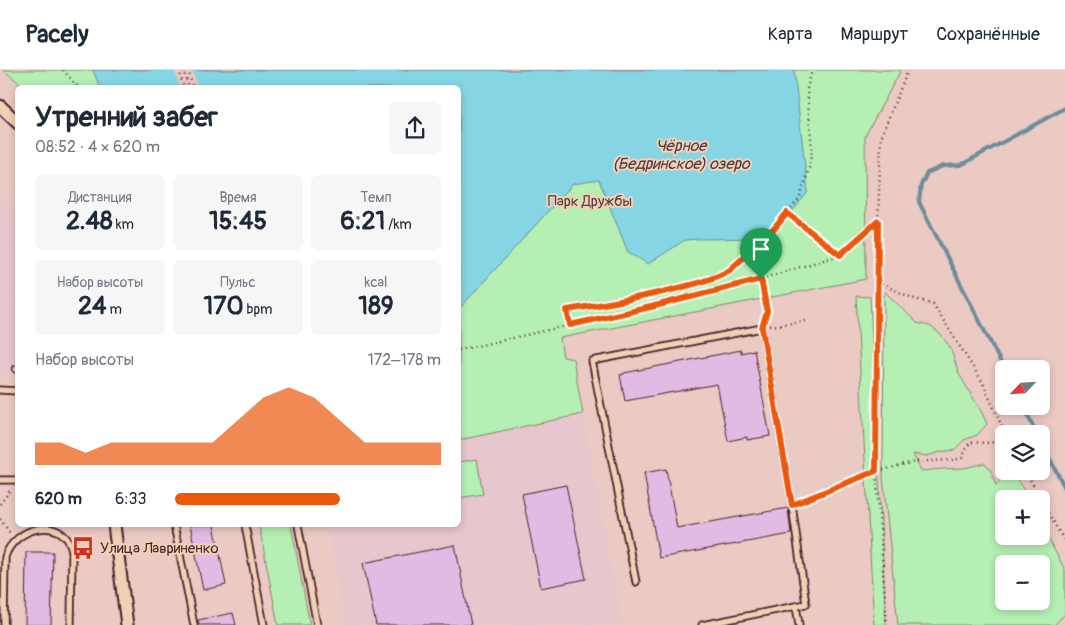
<!DOCTYPE html>
<html lang="ru">
<head>
<meta charset="utf-8">
<style>
  body { margin:0; font-family:Pangolin,sans-serif; background:#f6f6f7; color:#1f2937; height:100vh; display:flex; flex-direction:column; font-size:19px; white-space:nowrap }
  * { box-sizing:border-box; margin:0 }
  p { font-size:16px; color:#747a83 }
  .icon { flex:none; width:28px; height:28px; fill:none; stroke:currentColor; stroke-width:2; stroke-linecap:round; stroke-linejoin:round }
  .map { position:relative; flex:1; overflow:hidden }
  .sheet { position:absolute; left:15px; top:15px; width:446px; height:442px; display:flex; flex-direction:column; background:#fff; border-radius:8px; box-shadow:0 2px 8px #0003 }
  .sheet>* { flex:none }
  .needle { width:32px; rotate:245deg }
  .fabs { position:absolute; left:995px; top:290px; display:grid; gap:10px }
  .fabs a { display:grid; place-items:center; width:55px; height:55px; border-radius:8px; background:#fff; box-shadow:0 2px 8px #0003; font-size:25px }
  .pin { position:absolute; display:grid; place-items:center; width:42px; height:42px; color:#fff; margin:-51px -21px; border-radius:50% 50% 50% 0; rotate:-45deg; box-shadow:0 0 5px #0007 }
  .pin .icon { rotate:45deg }
  .round { display:grid; place-items:center; flex:none; width:52px; height:52px; border-radius:8px; background:#f6f6f7 }
  .overview { display:flex; align-items:center; justify-content:space-between; height:85px; padding:0 20px }
  h1 { font-size:28px; font-weight:700; line-height:38px }
  .stats { display:grid; grid-template-columns:repeat(3,1fr); gap:8px; height:85px; padding:5px 20px }
  .stats div { display:grid; align-content:center; border-radius:8px; background:#f6f6f7; text-align:center }
  .stats b { font-size:25px; font-weight:700 }
  .stats small { font-size:14px; font-weight:400 }
  .stats p { font-size:14px }
  .chart { height:140px; padding:10px 20px }
  .chart p { display:flex; justify-content:space-between }
  .chart svg { width:100%; height:90px; margin-top:5px; fill:#ea580c; opacity:.7 }
  ul { padding:0 20px; list-style:none; font-size:16px }
  li { display:grid; grid-template-columns:80px 60px 1fr; align-items:center; height:38px }
  li i { height:12px; border-radius:6px; background:#ea580c }
  header { display:flex; align-items:center; gap:30px; box-sizing:border-box; height:70px; padding:0 25px; background:#fff; border-bottom:1px solid #e0e1e3 }
  header strong { font-size:24px }
  nav { display:flex; gap:28px; margin-inline-start:auto; font-size:18px }
  .map>svg:first-child { display:block }
</style>
</head>
<body>
<header>
<strong>Pacely</strong>
<nav><a>Карта</a><a>Маршрут</a><a>Сохранённые</a></nav>
</header>
<div class="map">
<svg width="1065" height="555" viewBox="0 0 1065 555">
  <rect width="100%" height="100%" fill="#ebcac3"/>
  <filter id="ink" filterUnits="userSpaceOnUse"><feTurbulence type="fractalNoise" baseFrequency=".02" numOctaves="2"/><feDisplacementMap in="SourceGraphic" scale="10" xChannelSelector="R" yChannelSelector="G"/><feConvolveMatrix kernelMatrix="1 2 1 2 8 2 1 2 1" color-interpolation-filters="sRGB"/></filter>
  <g filter="url(#ink)">
    <g fill="#e8c6cd">
      <path d="M0,123L7,135L15,158L17,172L18,296H16V304H0Z"/>
      <path d="M583,344L622,555H345L327,455H459V370Z"/>
    </g>
    <g fill="#b5efb3" stroke="#80876f" fill-rule="evenodd">
      <path d="M3,0H901L865,66L866,209L560,268L563,287L573,289L583,344L459,370V18H26Z"/>
      <path d="M884,221L917,253L930,256L941,265L950,277L959,304L981,341L987,354L977,365L964,370L954,380L940,382L927,386L913,384L921,401L942,399L964,398L985,393L990,399L996,416L1003,406H1016L1028,429H1004V466H1041V455L1065,500V544L1056,553L1055,555H898L883,407ZM1004,494H1041V531H1004Z"/>
      <path d="M856,226L870,227L886,555H874Z"/>
      <path d="M477,389L483,424L459,428V392Z"/>
      <path d="M259,455H291L310,555H278Z"/>
    </g>
    <path fill="#86d5e4" stroke="#6e8c9a" d="M93,0H794L808,122L771,168L698,169L685,170L648,194L628,182L599,110L573,114L459,239V18H100Z"/>
    <path fill="#ebcac3" d="M174,0H192L198,17H180Z"/>
    <g fill="none" stroke-linecap="round" stroke-linejoin="round">
      <g stroke="#6e8c9a" stroke-width="4">
        <path d="M1004,299L919,132L921,115L927,103L943,96L961,95L1065,38"/>
        <path d="M1023,336L1037,364"/>
        <path d="M1041,372L1065,418"/>
      </g>
    </g>
    <g fill="#e1bbe4" stroke="#4a1f2b">
      <path d="M741,280V283L754,280L770,366L747,370V367L728,371L717,314L625,331L620,305L624,304V303Z"/>
      <path d="M666,399L677,458L788,438L791,464L659,488L644,403Z"/>
      <path d="M566,415L586,509L541,518L522,424Z"/>
      <path d="M190,455H214L226,515L203,520Z"/>
      <path d="M455,475L471,555H376L363,493Z"/>
      <path d="M26,482H53L51,555H25Z"/>
      <path d="M233,543L236,555H199L198,550Z"/>
    </g>
    <g fill="none" stroke-linecap="round" stroke-linejoin="round">
      <defs>
        <g id="lane">
          <path d="M16,299H18"/>
          <path d="M0,320L18,321"/>
          <path d="M0,410H18"/>
          <path d="M174,455L194,555"/>
          <path d="M245,455L264,555"/>
          <path d="M298,455L317,555"/>
          <path d="M636,512L592,291L762,258L792,435L806,534L702,555"/>
          <path d="M796,536L799,555"/>
          <path d="M4,555L5,487C14,457 63,444 72,480L71,555"/>
        </g>
        <g id="street">
          <path d="M0,36L18,53"/>
          <path d="M114,455L127,555"/>
        </g>
      </defs>
      <use href="#lane" stroke="#4a1f2b" stroke-width="9"/>
      <use href="#street" stroke="#4a1f2b" stroke-width="15"/>
      <g stroke="#4a1f2b" stroke-width="2.5" stroke-dasharray="1 4" stroke-linecap="butt">
        <path d="M63,0L79,18"/>
        <path d="M179,0L184,18"/>
        <path d="M183,0L189,18"/>
        <path d="M188,0L193,18"/>
        <path d="M787,143L840,185"/>
        <path d="M761,209L767,241L764,251"/>
        <path d="M877,212L912,228L933,234L983,313L1005,364"/>
        <path d="M570,255L567,240C606,234 645,227 683,217C699,213 716,208 730,199L774,159L800,128L809,98L812,80L807,19L812,0"/>
        <path d="M770,256L806,251"/>
        <path d="M459,280L651,237L761,209L840,185L878,151"/>
        <path d="M1026,401L1040,429"/>
        <path d="M1041,430L1065,472"/>
        <path d="M799,432L876,401C890,399 902,394 915,392C931,390 946,392 962,388L970,372L985,373L996,372L1003,359"/>
        <path d="M0,434L11,419"/>
        <path d="M0,449L10,463"/>
        <path d="M887,555L876,401L878,151L881,67L908,0"/>
      </g>
      <use href="#lane" stroke="#efd1b5" stroke-width="5.5"/>
      <use href="#street" stroke="#efd1b5" stroke-width="11"/>
    </g>
  </g>
  <g fill="none" stroke-linecap="round" stroke-linejoin="round" filter="url(#ink)">
    <defs>
      <path id="route" d="M787,143L840,185L878,151L876,401L792,435L762,258L767,241L761,209L651,237L570,255L567,240C606,234 645,227 683,217C699,213 716,208 730,200L774,159Z"/>
    </defs>
    <use href="#route" stroke="#fff" stroke-width="10"/>
    <use href="#route" stroke="#ea580c" stroke-width="6"/>
  </g>
  <defs>
    <symbol id="bus-bare" viewBox="-9 -9 18 18"><path d="M-5-6H5V4H4V6H2V4H-2V6H-4V4H-5ZM-3.5-4V0h7V-4ZM-3.5 1.2v1.5H-2V1.2ZM2 1.2v1.5H3.5V1.2Z" fill="#c8321e" stroke="#efd1b5" stroke-width="2.5" paint-order="stroke"/></symbol>
  </defs>
  <g fill-rule="evenodd">
    <use href="#bus-bare" x="67" y="462" width="32" height="32"/>
  </g>
  <g text-anchor="middle" dominant-baseline="central" stroke-width="4" stroke-linejoin="round" paint-order="stroke">
    <g font-size="15" fill="#5a3e3f" stroke="#efd1b5">
      <text x="590" y="131">Парк Дружбы</text>
    </g>
    <g font-size="15" fill="#4a1f2b" stroke="#efd1b5" text-anchor="start">
      <text x="100" y="478">Улица Лавриненко</text>
    </g>
    <g font-size="16" font-style="italic" fill="#533a47" stroke="#efd1b5">
      <text x="681" y="76">Чёрное<tspan x="681" dy="18">(Бедринское) озеро</tspan></text>
    </g>
  </g>
</svg>
<div class="fabs">
<a><svg class="needle" viewBox="-14 -14 28 28"><path d="M0-13l5 13h-10z" fill="#e53935"/><path d="M0 13l5-13h-10z" fill="#747a83"/></svg></a>
<a><svg class="icon" aria-label="layers" viewBox="0 0 24 24"><path d="M12 4l9 5-9 5-9-5zM3 14l9 5 9-5"/></svg></a>
<a>+</a>
<a>−</a>
</div>
<div class="pin" style="left:761px;top:209px;background:#1e9e55"><svg class="icon" aria-label="arrive" viewBox="0 0 24 24"><path d="M6 21V4h12l-3 4 3 4H6"/></svg></div>
<section class="sheet">
<div class="overview"><div><h1>Утренний забег</h1><p>08:52 · 4 × 620 m</p></div><a class="round"><svg class="icon" aria-label="share" viewBox="0 0 24 24"><path d="M12 15V3M7 8l5-5 5 5M5 13v7h14v-7"/></svg></a></div>
<div class="stats">
<div><p>Дистанция</p><b>2.48<small> km</small></b></div>
<div><p>Время</p><b>15:45</b></div>
<div><p>Темп</p><b>6:21<small> /km</small></b></div>
</div>
<div class="stats">
<div><p>Набор высоты</p><b>24<small> m</small></b></div>
<div><p>Пульс</p><b>170<small> bpm</small></b></div>
<div><p>kcal</p><b>189</b></div>
</div>
<div class="chart"><p><span>Набор высоты</span>172–178 m</p>
<svg viewBox="0 0 160 44" preserveAspectRatio="none"><path d="M0 44V33L10 33L20 38L30 33L40 33L50 33L60 33L70 33L80 22L90 11L100 6L110 11L120 22L130 33L140 33L150 33L160 33V44z"/></svg>
</div>
<ul>
<li><b>620 m</b>6:33<i style="width:62%"></i></li>
</ul>
</section>
</div>
</body>
</html>
